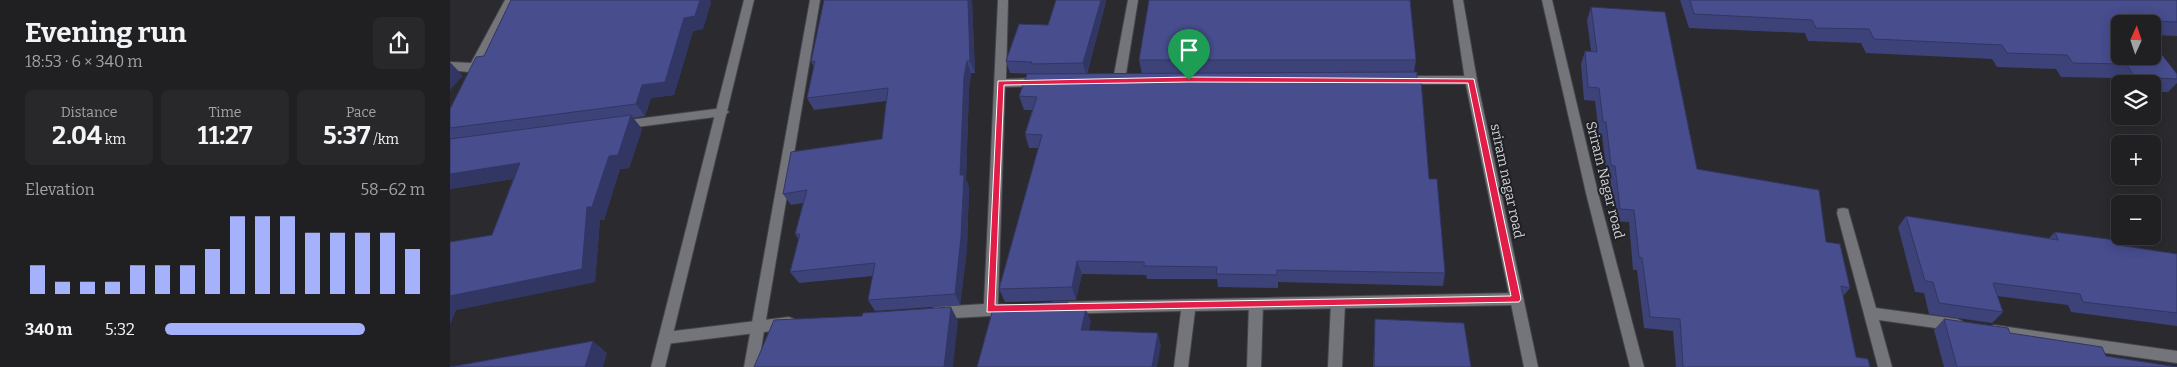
<!DOCTYPE html>
<html lang="en">
<head>
<meta charset="utf-8">
<style>
  body { margin:0; font-family:Bitter,serif; background:#28282b; color:#f1f3f6; height:100vh; display:flex; flex-direction:column; font-size:19px; white-space:nowrap }
  * { box-sizing:border-box; margin:0 }
  p { font-size:16px; color:#a2a3a6 }
  .icon { flex:none; width:28px; height:28px; fill:none; stroke:currentColor; stroke-width:2; stroke-linecap:round; stroke-linejoin:round }
  .map { position:relative; flex:1; overflow:hidden }
  .drawer { display:flex; flex-direction:column; background:#202023; width:450px }
  .drawer>* { flex:none }
  .needle { width:32px; rotate:3deg }
  .fabs { position:absolute; left:1661px; top:15px; display:grid; gap:10px }
  .fabs a { display:grid; place-items:center; width:50px; height:50px; border-radius:8px; background:#202023; box-shadow:0 2px 12px #0003,0 0 0 1px #3d3e41; font-size:25px }
  .pin { position:absolute; display:grid; place-items:center; width:42px; height:42px; color:#fff; margin:-51px -21px; border-radius:50% 50% 50% 0; rotate:-45deg; box-shadow:0 0 5px #0007 }
  .pin .icon { rotate:45deg }
  .round { display:grid; place-items:center; flex:none; width:52px; height:52px; border-radius:8px; background:#28282b }
  .headline { display:flex; align-items:center; justify-content:space-between; height:85px; padding:0 25px }
  h1 { font-size:28px; font-weight:700; line-height:38px }
  .metrics { display:grid; grid-template-columns:repeat(3,1fr); gap:8px; height:85px; padding:5px 25px }
  .metrics div { display:grid; align-content:center; border-radius:8px; background:#28282b; text-align:center }
  .metrics b { font-size:25px; font-weight:700 }
  .metrics small { font-size:14px; font-weight:400 }
  .metrics p { font-size:14px }
  .chart { height:140px; padding:10px 25px }
  .chart p { display:flex; justify-content:space-between }
  .chart svg { width:100%; height:90px; margin-top:5px; stroke:#a6b1fc; stroke-width:6 }
  ul { padding:0 25px; list-style:none; font-size:16px }
  li { display:grid; grid-template-columns:80px 60px 1fr; align-items:center; height:38px }
  li i { height:12px; border-radius:6px; background:#a6b1fc }
  main { display:flex; flex:1; min-height:0 }
  .map>svg:first-child { display:block }
</style>
</head>
<body>
<main>
<section class="drawer">
<div class="headline"><div><h1>Evening run</h1><p>18:53 · 6 × 340 m</p></div><a class="round"><svg class="icon" aria-label="share" viewBox="0 0 24 24"><path d="M12 15V3M7 8l5-5 5 5M5 13v7h14v-7"/></svg></a></div>
<div class="metrics">
<div><p>Distance</p><b>2.04<small> km</small></b></div>
<div><p>Time</p><b>11:27</b></div>
<div><p>Pace</p><b>5:37<small> /km</small></b></div>
</div>
<div class="chart"><p><span>Elevation</span>58–62 m</p>
<svg viewBox="0 0 160 44" preserveAspectRatio="none"><path d="M5 44V30M15 44V38M25 44V38M35 44V38M45 44V30M55 44V30M65 44V30M75 44V22M85 44V6M95 44V6M105 44V6M115 44V14M125 44V14M135 44V14M145 44V14M155 44V22"/></svg>
</div>
<ul>
<li><b>340 m</b>5:32<i style="width:77%"></i></li>
</ul>
</section>
<div class="map">
<svg width="1727" height="367" viewBox="0 0 1727 367">
  <rect width="100%" height="100%" fill="#2a2a2f"/>
  <g fill="none" stroke-linecap="round" stroke-linejoin="round">
    <defs>
      <g id="lane">
        <path d="M888,297L893,299L895,303L892,367H878L881,303L883,299Z"/>
        <path d="M806,298L811,300L813,304L811,367H797L799,304L801,300Z"/>
      </g>
      <g id="street">
        <path d="M55,0H65L27,73L0,70V62L21,63Z"/>
        <path d="M548,0H558L556,79L591,78L597,82L591,86L555,87L548,304L564,305L566,309L564,313L559,315L486,319L481,317L479,313L481,309L486,307L534,304Z"/>
        <path d="M678,0H688L675,80L669,84L663,80Z"/>
        <path d="M951,76H1021L1027,80L1021,84H951L945,80Z"/>
        <path d="M273,108L279,112L273,116L171,129L165,125L171,121Z"/>
        <path d="M1393,208L1398,209L1399,213L1426,308L1507,319L1512,321L1514,325L1512,329L1507,331L1429,320L1442,367H1428L1387,213L1388,209Z"/>
        <path d="M1066,293L1071,295L1073,299L1071,303L1066,305L745,311L738,367H724L731,311L604,314L599,312L597,308L599,304L604,302Z"/>
        <path d="M339,317L344,319L346,323L344,327L339,329L216,344L211,342L209,338L211,334L216,332Z"/>
        <path d="M1544,325L1727,351V363L1544,337L1539,335L1537,331L1539,327Z"/>
      </g>
      <g id="secondary">
        <path d="M294,0H304L215,367H201Z"/>
        <path d="M360,0H370L308,367H294Z"/>
        <path d="M1003,0H1013L1027,80L1088,367H1074L1015,80Z"/>
        <path d="M1092,0H1102L1148,193L1194,367H1180L1136,193Z"/>
      </g>
    </defs>
    <use href="#lane" stroke="#444549" stroke-width="2"/>
    <use href="#street" stroke="#444549" stroke-width="2"/>
    <use href="#secondary" stroke="#444549" stroke-width="2"/>
    <use href="#lane" fill="#74757b" fill-rule="evenodd"/>
    <use href="#street" fill="#74757b" fill-rule="evenodd"/>
    <use href="#secondary" fill="#74757b" fill-rule="evenodd"/>
  </g>
  <g fill="#3d4279">
    <path d="M61,0H260L261,2L253,29L243,31L224,95L201,98L195,116L183,118L192,129L179,168L170,169L154,220H150L145,282L6,310L0,324V242L42,235L63,179L0,189V109L34,56Z"/>
    <path d="M522,0L525,73H521L519,89L516,179L519,187L517,249L510,305L425,311L418,300L423,276L349,283L340,272L349,240L345,234L353,203L341,205L333,194L432,139L436,101L364,110L357,98L364,67L361,62Z"/>
    <path d="M1230,0H1727V36L1702,35V24H1670L1727,74V83L1718,92H1702V84H1670V87L1664,78L1611,77L1606,69L1547,67L1542,59L1416,53L1411,43L1358,41L1355,33L1239,28Z"/>
    <path d="M656,2L637,74H692L689,60H966L964,72L979,179L995,273L993,286L828,282V288L768,287L767,279H697L696,275L632,274L626,300L555,302L549,289L588,148H579L575,134L582,110H574L569,96L584,74L560,73L556,61L598,25Z"/>
    <path d="M1141,7L1247,169L1376,242L1400,288L1393,296L1406,357L1420,367H1226L1223,331L1194,328L1187,270H1183L1179,222L1165,221L1160,178H1157L1152,135H1149L1145,101L1134,100L1131,64L1135,51H1141L1137,20Z"/>
    <path d="M1456,216L1599,238L1605,232L1668,245L1727,254V326L1621,312L1618,305L1547,296L1553,312L1542,323L1479,314L1474,293L1465,292L1448,227Z"/>
    <path d="M925,319L1021,367H923Z"/>
    <path d="M1494,319L1560,333L1656,356L1727,367H1494L1484,330Z"/>
  </g>
  <g fill="#323663">
    <path d="M250,0H260L261,2L253,29L243,31L224,95L201,98L195,116L186,104L192,85L234,18Z"/>
    <path d="M518,0H522L525,73L520,61Z"/>
    <path d="M651,0H656V2L636,75L633,63Z"/>
    <path d="M517,61L521,73L519,89L516,179L519,187L517,249L510,305L505,294L510,175L514,77Z"/>
    <path d="M0,62L13,76L0,90Z"/>
    <path d="M181,115L192,129L179,168L170,169L154,220H150L145,282L6,310L0,324V296L137,207L159,156Z"/>
    <path d="M70,163L83,176L0,189V174Z"/>
    <path d="M627,261L632,274L626,300L622,287Z"/>
    <path d="M501,307L508,321L503,367H494Z"/>
    <path d="M636,309L641,322L636,343L631,330Z"/>
    <path d="M708,333L711,346L707,367H702Z"/>
    <path d="M143,341L157,353L153,367H135Z"/>
  </g>
  <g fill="#474d8d" stroke="#323663">
    <path d="M61,0H250L245,16L234,18L215,82L192,85L186,104L0,128V109L26,57L34,56Z"/>
    <path d="M374,0H518L520,61H517L514,77L510,175H514L511,237L505,294L418,300L425,263L340,272L350,234H345L357,190L333,194L341,152L432,139L438,88L357,98L365,61L361,62Z"/>
    <path d="M606,0H651L633,63L581,64L582,62L556,61L569,24L598,25Z"/>
    <path d="M699,0H960L966,60H689Z"/>
    <path d="M1240,0H1727V22L1686,20L1688,24H1670V56H1702V42L1727,74V79L1685,77L1676,64L1623,63L1617,55L1557,53L1552,45L1424,39L1419,29L1366,28L1362,20L1244,14Z"/>
    <path d="M1141,7L1215,12L1247,169L1369,190L1376,242L1390,244L1400,288L1391,286L1406,357L1418,359L1420,367H1233L1230,319L1200,317L1192,258L1189,257L1184,210L1170,209L1165,166L1161,165L1156,122H1153L1149,88L1138,87L1135,51L1147,52Z"/>
    <path d="M967,72V80H971L979,179H987L995,273L827,270V275L766,274L767,267L694,266V262L627,261L622,287L549,289L592,135L575,134L587,97L569,96L577,74Z"/>
    <path d="M181,115L168,155L159,156L142,207H137L132,269L0,296V242L42,235L70,163L0,174V139Z"/>
    <path d="M1456,216L1608,240L1605,232L1665,240L1668,245L1727,254V313L1633,302L1630,294L1543,283L1553,312L1489,303L1483,282L1475,281Z"/>
    <path d="M618,302L617,308L636,309L631,330L708,333L702,367H527L544,305Z"/>
    <path d="M501,307L494,367H304L324,320L412,316L413,313Z"/>
    <path d="M925,319L1014,323L1021,367H924Z"/>
    <path d="M1494,319L1558,328L1560,333L1652,347L1656,356L1727,367H1507Z"/>
    <path d="M143,341L135,367H0Z"/>
  </g>
  <path fill="#e11d48" stroke="#fff" fill-rule="evenodd" d="M739,77L1024,79L1071,299L1069,302L537,312L548,81ZM739,82L1018,83L1061,296L545,305L554,85Z"/>
  <g text-anchor="middle" dominant-baseline="central" stroke-width="4" stroke-linejoin="round" paint-order="stroke">
    <g font-size="14" fill="#d2d2d6" stroke="#202125">
      <text transform="translate(1155 180) rotate(76)">Sriram Nagar road</text>
      <text transform="translate(1057 181) rotate(78)">sriram nagar road</text>
    </g>
  </g>
</svg>
<div class="fabs">
<a><svg class="needle" viewBox="-14 -14 28 28"><path d="M0-13l5 13h-10z" fill="#e53935"/><path d="M0 13l5-13h-10z" fill="#a2a3a6"/></svg></a>
<a><svg class="icon" aria-label="layers" viewBox="0 0 24 24"><path d="M12 4l9 5-9 5-9-5zM3 14l9 5 9-5"/></svg></a>
<a>+</a>
<a>−</a>
</div>
<div class="pin" style="left:739px;top:80px;background:#1e9e55"><svg class="icon" aria-label="arrive" viewBox="0 0 24 24"><path d="M6 21V4h12l-3 4 3 4H6"/></svg></div>
</div>
</main>
</body>
</html>
